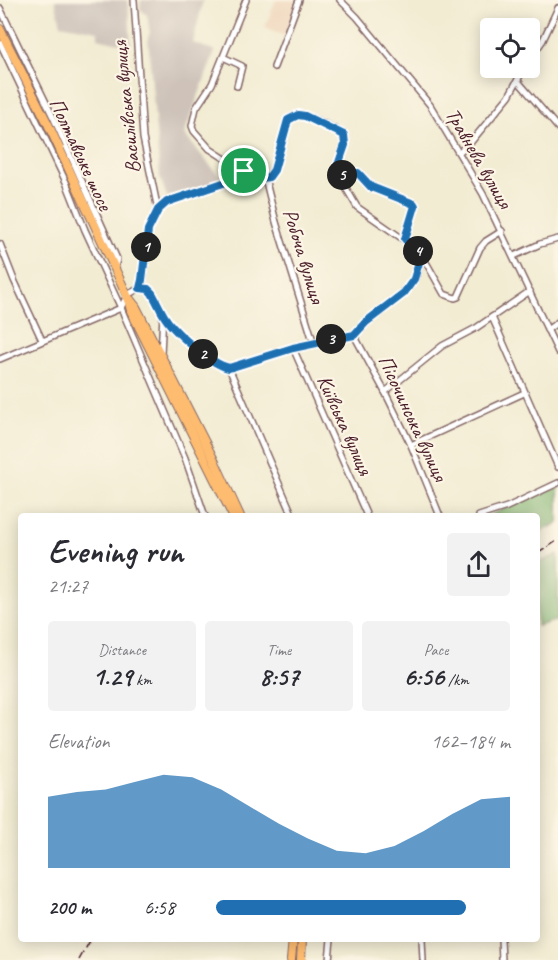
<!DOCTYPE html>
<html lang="en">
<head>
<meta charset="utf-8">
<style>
  body { margin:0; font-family:Caveat,sans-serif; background:#f2f2f3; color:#2b2b33; height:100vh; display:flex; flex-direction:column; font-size:22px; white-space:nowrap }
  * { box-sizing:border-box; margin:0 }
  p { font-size:20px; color:#7c7c81 }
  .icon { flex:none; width:33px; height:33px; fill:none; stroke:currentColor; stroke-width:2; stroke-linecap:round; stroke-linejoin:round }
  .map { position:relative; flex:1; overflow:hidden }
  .sheet { position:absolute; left:18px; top:513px; width:522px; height:429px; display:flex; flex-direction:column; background:#fff; border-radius:6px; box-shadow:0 3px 15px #0003 }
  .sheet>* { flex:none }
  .tools { position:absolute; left:480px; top:18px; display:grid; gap:12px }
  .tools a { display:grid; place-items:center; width:60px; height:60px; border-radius:6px; background:#fff; box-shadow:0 3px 15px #0003; font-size:30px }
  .pin { position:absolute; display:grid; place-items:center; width:51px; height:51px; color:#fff; margin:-26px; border:3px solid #fff; border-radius:50%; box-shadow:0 2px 6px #0007 }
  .km { position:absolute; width:30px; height:30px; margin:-15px; border-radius:50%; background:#222; color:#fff; font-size:16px; line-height:30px; text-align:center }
  .round { display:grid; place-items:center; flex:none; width:63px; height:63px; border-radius:6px; background:#f2f2f3 }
  .summary { display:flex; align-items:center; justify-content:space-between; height:102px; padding:0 30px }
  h1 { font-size:33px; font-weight:600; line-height:45px }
  .stats { display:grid; grid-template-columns:repeat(3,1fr); gap:9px; height:102px; padding:6px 30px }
  .stats div { display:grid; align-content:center; border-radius:6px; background:#f2f2f3; text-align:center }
  .stats b { font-size:26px; font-weight:600 }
  .stats small { font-size:16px; font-weight:400 }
  .stats p { font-size:16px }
  .chart { height:168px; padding:12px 30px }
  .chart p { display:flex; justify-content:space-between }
  .chart svg { width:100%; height:108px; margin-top:6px; fill:#1f6fb2; opacity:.7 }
  ul { padding:0 30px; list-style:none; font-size:20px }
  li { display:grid; grid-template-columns:96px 72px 1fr; align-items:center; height:45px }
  li i { height:15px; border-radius:8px; background:#1f6fb2 }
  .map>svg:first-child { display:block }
</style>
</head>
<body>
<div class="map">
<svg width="558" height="960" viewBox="0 0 558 960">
  <rect width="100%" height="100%" fill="#fcf5e5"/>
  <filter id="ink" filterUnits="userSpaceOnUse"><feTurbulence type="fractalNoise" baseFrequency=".0167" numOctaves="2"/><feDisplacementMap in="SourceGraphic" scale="12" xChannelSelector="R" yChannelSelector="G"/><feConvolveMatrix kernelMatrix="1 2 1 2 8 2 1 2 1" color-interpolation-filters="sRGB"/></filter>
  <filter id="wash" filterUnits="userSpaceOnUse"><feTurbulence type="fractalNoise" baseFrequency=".008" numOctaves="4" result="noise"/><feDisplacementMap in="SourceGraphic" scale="24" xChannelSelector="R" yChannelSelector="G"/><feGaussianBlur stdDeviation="1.35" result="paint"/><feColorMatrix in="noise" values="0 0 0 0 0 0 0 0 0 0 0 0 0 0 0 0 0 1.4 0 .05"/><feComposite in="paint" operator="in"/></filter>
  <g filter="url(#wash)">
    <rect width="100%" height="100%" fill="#f2ecd3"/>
    <path fill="#f0d6bc" d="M276,0H298L285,36L265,27Z"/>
    <g fill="#cec2b9">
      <path d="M55,0H128L131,46L98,38V31L61,24Z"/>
      <path d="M141,0H203L193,43L215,51L184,134L223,181L167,197L160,177L148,37L150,33L147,15L140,9Z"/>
    </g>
    <g fill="#80b26e" stroke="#65684c" stroke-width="1.5">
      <path d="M558,485V523L537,533V516H488Z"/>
      <path d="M558,554V620L537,626V564Z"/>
    </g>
  </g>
  <g filter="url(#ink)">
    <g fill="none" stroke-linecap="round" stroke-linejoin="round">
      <defs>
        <g id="minor">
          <path d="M134,0L143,138L158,210"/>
          <path d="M340,0L357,17L430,105L483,194L558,352"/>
          <path d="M0,8L54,119L117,259L115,267"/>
          <path d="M0,43L66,182L85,230L121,308L185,458L205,516"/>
          <path d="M223,57L242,66L237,86"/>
          <path d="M530,59L543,40L558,8"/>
          <path d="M274,67L299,0"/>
          <path d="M518,81L558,128"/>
          <path d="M459,152L471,142L509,96L524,68"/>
          <path d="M244,171L210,149L194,131L192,126L196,108L212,84L246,0"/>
          <path d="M339,176L358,173L371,187L414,204L415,206L405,239"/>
          <path d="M265,178L276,222L314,344"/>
          <path d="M0,244L14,280L42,340"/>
          <path d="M514,256L540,244L558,239"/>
          <path d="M140,288L148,289L152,293C156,300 159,307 163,314C172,331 211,364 229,368"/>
          <path d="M121,308L127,295L140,288L143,280L148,230L158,210L167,202L235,179L244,171L262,178L269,177L274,169L286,126C288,121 290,117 296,115C305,113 334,128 343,134L345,145L336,171L357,207L413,246L427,264L444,294L455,298L458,297L480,248L486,241L502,231"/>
          <path d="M492,317L558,467"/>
          <path d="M547,330L558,322"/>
          <path d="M354,335L385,392L411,445L440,516"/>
          <path d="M354,335C375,309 419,295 421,257"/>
          <path d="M293,348L367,516"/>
          <path d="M161,354L163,314"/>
          <path d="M0,359L121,308"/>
          <path d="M229,368L293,516"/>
          <path d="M229,368L293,348L354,335"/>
          <path d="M385,392L442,346L476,328L530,291"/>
          <path d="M411,445L524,393"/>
          <path d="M479,516L507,507L558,483"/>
          <path d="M422,939L423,960"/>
          <path d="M501,939L502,960"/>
          <path d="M329,960L331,939"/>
        </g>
        <g id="highway">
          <path d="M0,29L48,124L127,295L131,311L233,516"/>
          <path d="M129,298L136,307L214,460L240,516"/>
          <path d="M291,960L293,939"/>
          <path d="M301,960L302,939"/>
        </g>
      </defs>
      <use href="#minor" stroke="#856766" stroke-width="8"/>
      <use href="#highway" stroke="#856766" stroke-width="10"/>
      <use href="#minor" stroke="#fff" stroke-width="5"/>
      <use href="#highway" stroke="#febc70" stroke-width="8"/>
      <g stroke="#4a1f2b" stroke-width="1.5" stroke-dasharray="9 4.5" stroke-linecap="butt">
        <path d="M537,554L558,540"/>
        <path d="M79,960L91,939"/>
      </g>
    </g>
  </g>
  <g fill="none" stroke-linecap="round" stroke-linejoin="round" filter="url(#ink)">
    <defs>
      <path id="route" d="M298,115L305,116L344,135L345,145L336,171L339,176L358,173L371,187L414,204L415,206L405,239L421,256L414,279L404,293L366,322L354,335L293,348L229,368C211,364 172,331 163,314C159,307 156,300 152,293L148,289L140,288L142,280L148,230L158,210L167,202L235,179L244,171L262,178L269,177L274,170L288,120Z"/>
    </defs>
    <use href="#route" stroke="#fff" stroke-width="12"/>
    <use href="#route" stroke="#1f6fb2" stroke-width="8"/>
  </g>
  <g text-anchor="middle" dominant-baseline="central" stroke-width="4.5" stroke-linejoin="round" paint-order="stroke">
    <g font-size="21" fill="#4a1f2b" stroke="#fcf5e5">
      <text transform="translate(126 107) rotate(-96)">Василівська вулиця</text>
      <text transform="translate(81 154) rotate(65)">Полтавське шосе</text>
      <text transform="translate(479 158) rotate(60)">Травнева вулиця</text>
      <text transform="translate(304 256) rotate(73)">Робоча вулиця</text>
      <text transform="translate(413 418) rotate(65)">Пісочинська вулиця</text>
      <text transform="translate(345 425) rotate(66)">Київська вулиця</text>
    </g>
  </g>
</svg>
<div class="tools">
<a><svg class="icon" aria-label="locate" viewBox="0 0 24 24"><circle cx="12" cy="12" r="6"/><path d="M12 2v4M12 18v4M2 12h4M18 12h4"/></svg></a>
</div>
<div class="pin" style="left:244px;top:171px;background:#1e9e55"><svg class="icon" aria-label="arrive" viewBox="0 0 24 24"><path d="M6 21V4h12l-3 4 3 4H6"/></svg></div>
<b class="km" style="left:146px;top:247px">1</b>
<b class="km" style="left:203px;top:354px">2</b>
<b class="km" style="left:331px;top:339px">3</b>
<b class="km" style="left:418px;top:251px">4</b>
<b class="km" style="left:342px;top:175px">5</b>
<section class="sheet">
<div class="summary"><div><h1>Evening run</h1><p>21:27</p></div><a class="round"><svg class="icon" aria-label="share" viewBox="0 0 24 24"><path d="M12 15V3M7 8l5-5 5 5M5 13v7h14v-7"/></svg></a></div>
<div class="stats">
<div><p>Distance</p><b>1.29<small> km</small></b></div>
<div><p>Time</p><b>8:57</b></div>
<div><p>Pace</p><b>6:56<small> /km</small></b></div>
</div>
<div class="chart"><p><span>Elevation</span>162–184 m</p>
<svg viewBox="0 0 160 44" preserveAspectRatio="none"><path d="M0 44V15L10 13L20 12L30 9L40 6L50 7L60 12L70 19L80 26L90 32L100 37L110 38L120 35L130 29L140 22L150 16L160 15V44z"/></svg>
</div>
<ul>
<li><b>200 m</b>6:58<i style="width:85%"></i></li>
</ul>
</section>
</div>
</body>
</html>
